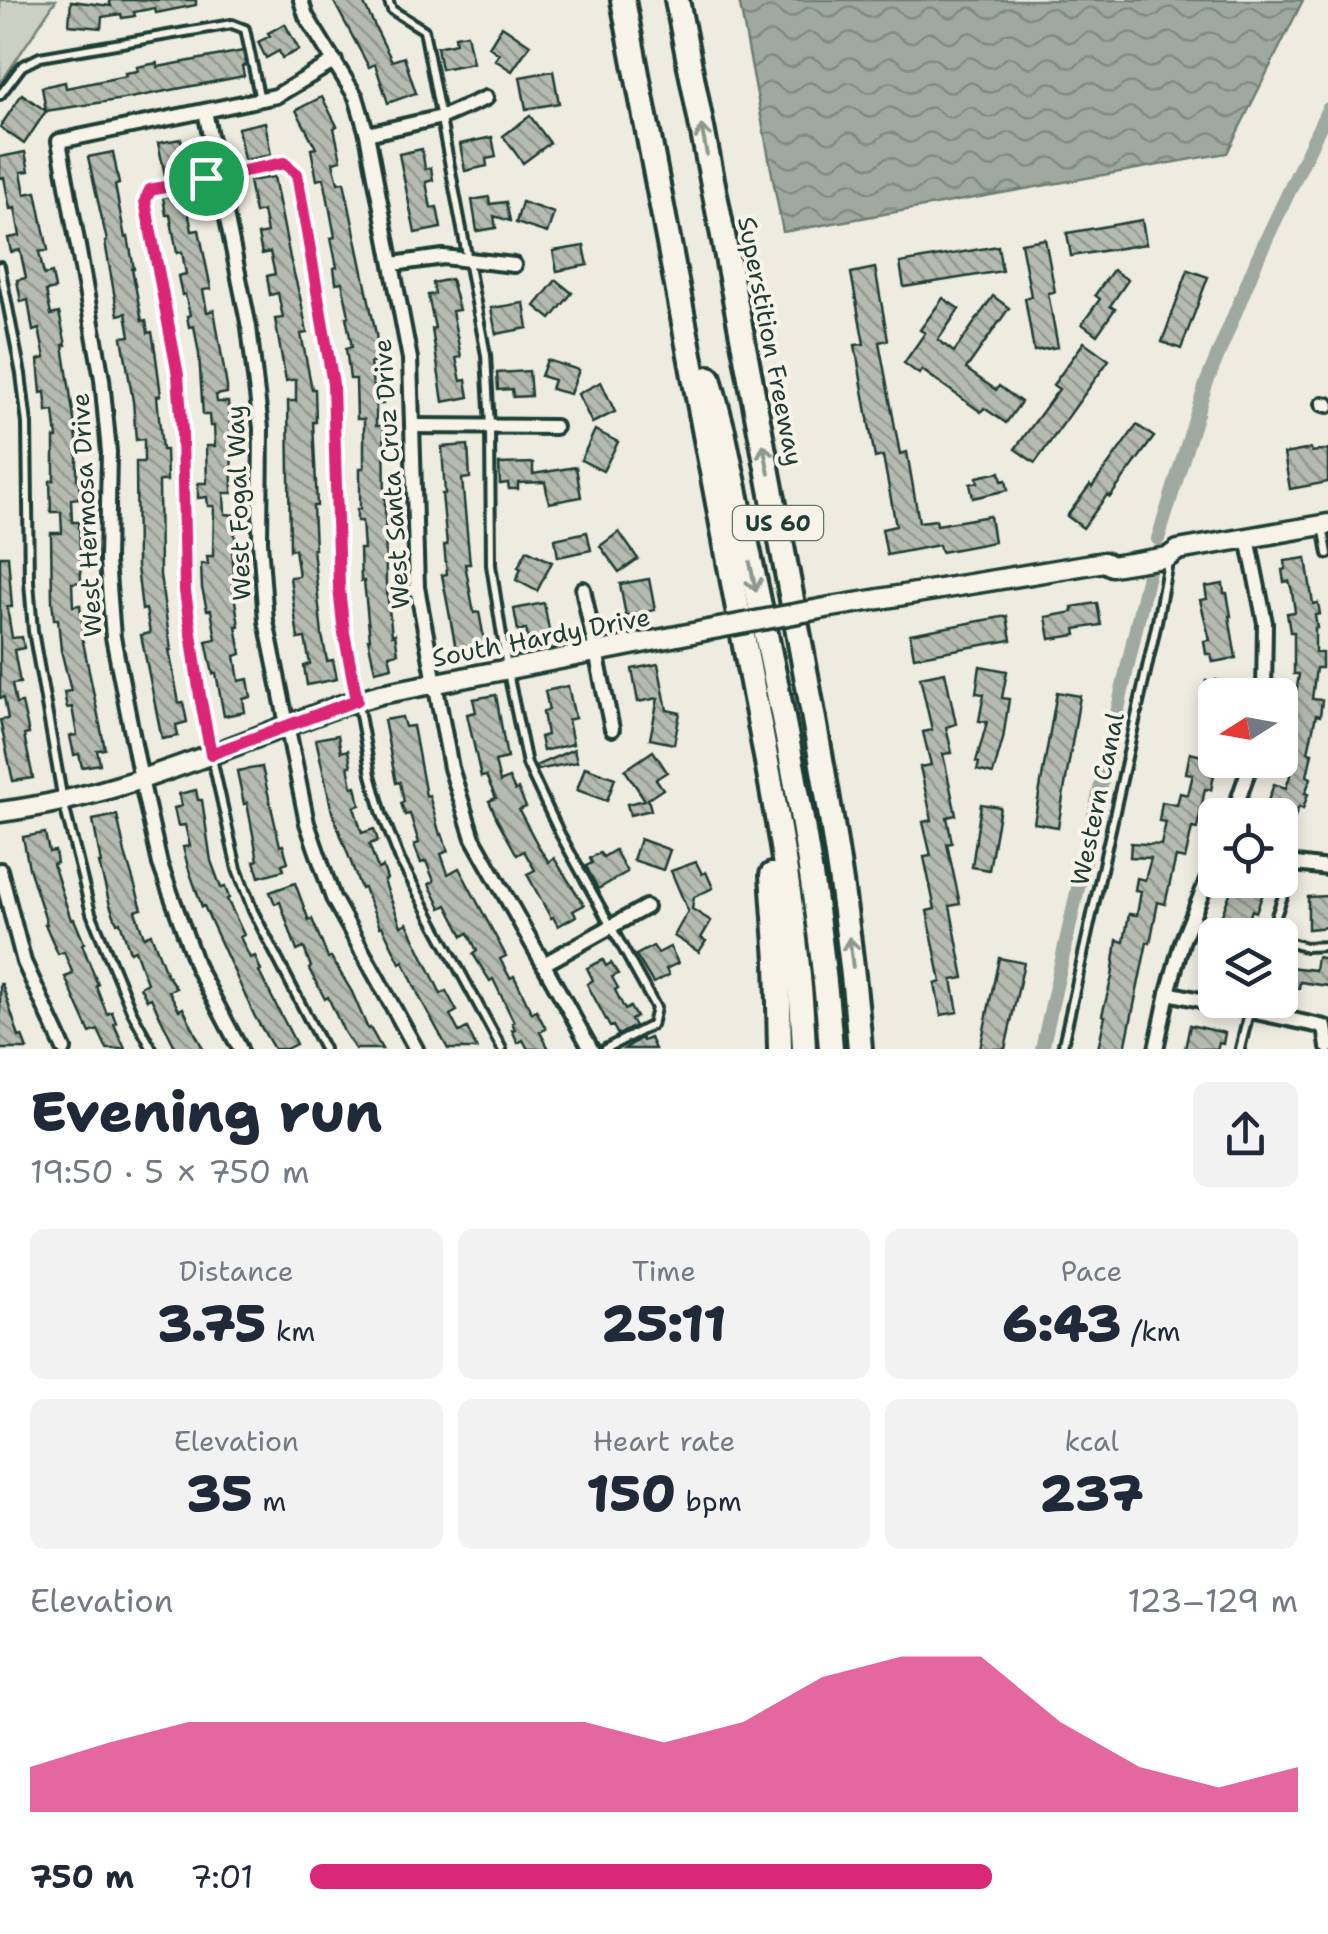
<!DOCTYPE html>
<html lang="en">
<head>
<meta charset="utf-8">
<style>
  body { margin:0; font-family:"Shantell Sans",sans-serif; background:#f2f2f3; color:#1f2937; height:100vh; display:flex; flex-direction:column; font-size:38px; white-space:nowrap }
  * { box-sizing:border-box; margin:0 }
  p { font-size:32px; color:#747a83 }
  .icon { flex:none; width:55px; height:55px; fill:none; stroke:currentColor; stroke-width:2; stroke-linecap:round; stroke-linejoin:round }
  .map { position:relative; height:1049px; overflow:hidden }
  .details { display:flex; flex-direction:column; background:#fff; flex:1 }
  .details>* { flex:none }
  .needle { width:65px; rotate:259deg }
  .controls { position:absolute; left:1198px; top:678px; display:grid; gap:20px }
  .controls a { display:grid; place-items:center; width:100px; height:100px; border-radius:15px; background:#fff; box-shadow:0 5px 15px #0003; font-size:50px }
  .pin { position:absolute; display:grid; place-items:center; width:85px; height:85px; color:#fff; margin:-42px; border:5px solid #fff; border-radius:50%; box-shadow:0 2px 10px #0007 }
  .round { display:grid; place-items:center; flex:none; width:105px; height:105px; border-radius:15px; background:#f2f2f3 }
  .head { display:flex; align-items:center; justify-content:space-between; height:170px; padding:0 30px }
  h1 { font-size:55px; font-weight:800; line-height:75px }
  .stats { display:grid; grid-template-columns:repeat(3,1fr); gap:15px; height:170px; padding:10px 30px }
  .stats div { display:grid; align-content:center; border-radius:15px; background:#f2f2f3; text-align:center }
  .stats b { font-size:50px; font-weight:800 }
  .stats small { font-size:28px; font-weight:400 }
  .stats p { font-size:28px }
  .chart { height:280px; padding:20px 30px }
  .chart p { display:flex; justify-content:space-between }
  .chart svg { width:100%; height:180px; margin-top:10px; fill:#db2777; opacity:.7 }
  ul { padding:0 30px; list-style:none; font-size:32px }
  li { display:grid; grid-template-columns:160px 120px 1fr; align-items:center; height:75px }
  li i { height:25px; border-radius:12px; background:#db2777 }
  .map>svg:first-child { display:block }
</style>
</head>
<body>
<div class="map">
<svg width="1328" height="1049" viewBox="0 0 1328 1049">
  <defs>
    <pattern id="water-waves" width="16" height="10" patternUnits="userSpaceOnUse" patternTransform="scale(2.5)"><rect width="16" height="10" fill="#9fa99f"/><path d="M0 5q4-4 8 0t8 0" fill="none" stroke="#818b82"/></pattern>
    <pattern id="building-back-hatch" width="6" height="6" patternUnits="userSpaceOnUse" patternTransform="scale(2.5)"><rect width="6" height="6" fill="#b5bbb0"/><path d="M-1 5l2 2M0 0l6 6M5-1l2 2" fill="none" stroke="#939990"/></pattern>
  </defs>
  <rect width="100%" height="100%" fill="#eeece1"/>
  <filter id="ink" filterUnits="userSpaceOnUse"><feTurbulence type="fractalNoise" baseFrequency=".01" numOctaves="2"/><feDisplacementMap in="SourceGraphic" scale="20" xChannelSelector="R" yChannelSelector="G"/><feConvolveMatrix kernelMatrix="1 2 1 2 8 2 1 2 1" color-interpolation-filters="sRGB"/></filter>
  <g filter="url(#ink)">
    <path fill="#cccfc4" stroke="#76867c" stroke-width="2.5" d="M0,0H56L0,84Z"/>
    <path fill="url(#water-waves)" stroke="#6c7e74" stroke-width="2.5" d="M739,0H1303L1227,153L783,232Z"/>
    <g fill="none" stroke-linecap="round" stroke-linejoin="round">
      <g stroke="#9fa99f" stroke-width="14">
        <path d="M1158,539L1206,384L1258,257L1328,109"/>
        <path d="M1042,1049L1149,570"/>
      </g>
    </g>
    <g fill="url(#building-back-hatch)" stroke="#1f3d34" stroke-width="2.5">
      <path d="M109,0H196V5L156,13L155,8L134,12L135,16L122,18L121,14L102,17L101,28L69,25L71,1L111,6Z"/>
      <path d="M333,0H362L392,61L404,57L416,93L388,103L375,64L369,67Z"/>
      <path d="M285,24L299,50L282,58L279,51L266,58L258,42L270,36L268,33Z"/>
      <path d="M502,26L530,45L512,71L495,60L499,54L489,47Z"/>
      <path d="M467,34L473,63L441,69L437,47L456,43L455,36Z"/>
      <path d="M243,51L246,65L242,66L244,76L130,98L46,111L24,144L0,127L22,94L46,111L42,87L65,82L66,88L126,76L125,73L138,71L137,67L157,63L158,67Z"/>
      <path d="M553,71L559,103L526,109L520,77Z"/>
      <path d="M322,97L337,126L334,128L341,160L333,162L338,183L344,182L376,334L379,362L370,363L373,386H382L383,404H376V426H384L386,583L392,635L395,634L398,653L389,655L392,667L375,671L368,639H370L364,581H361L360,549H364L362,521H357V509H360V468H364V419H357L356,379H350L346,348L352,347L346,317L349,316L342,282L336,283L334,268L337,267L331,238L335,237L324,178L317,180L311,149L316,148L296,110Z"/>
      <path d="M530,116L550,143L523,163L503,136Z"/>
      <path d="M265,122L271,155L244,160L238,128Z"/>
      <path d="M492,137L496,157L486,159L487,166L465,171L460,144Z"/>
      <path d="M181,139L187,171L165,175L158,143Z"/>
      <path d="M422,149L425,169L431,168L433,180L426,182L431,208L437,207L441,228L415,233L399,154Z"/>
      <path d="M25,152L29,171L21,172L25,194L36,192L44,231L48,250L39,252L44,275L52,273L55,289L46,291L51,315L59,313L66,345H63L77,439V479H79L80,498L71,499L72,522H79L81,582L72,583L73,606L80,605L84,637H82L105,749L97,750L100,764L82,767L79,754L74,755L70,736L77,735L72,707L67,708L64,692L71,691L61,650L58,619H54L52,601L51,533H62L61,512H51L50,481L54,480V438H57L54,411L47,412L45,392L41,393L38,360L45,358L39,329L33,331L28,300L21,302L17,280L26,278L20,250L11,252L8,238L20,236L15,208L10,209L4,177L0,178V157Z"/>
      <path d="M113,152L119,184L115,185L125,238L128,237L134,269H132L142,321L146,320L148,333L152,332L155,350L161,395L157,396L162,450H166L167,481H159L160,575L171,650H169L179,703L183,702L187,722L176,725L178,736L162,739L141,635L150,633L146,609L142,610L137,567L136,462H144V439L136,440L133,401L122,337L130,336L126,313L118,315L105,242L107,241L88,157Z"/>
      <path d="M274,177L290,258L301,301L307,333L301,334L312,389H315L316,422H313L317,506H313L315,549H313L322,635L327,661L333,660L337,679L307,685L304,666L310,664L305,638L298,639L290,577L299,576L295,549L290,550L288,401H296V379L286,381L275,319L283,318L278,293L270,295L267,276L275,274L270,252L262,254L258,235L267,233L263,211L255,213L249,181Z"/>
      <path d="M192,191L196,210L188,211L192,231L199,230L211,289L203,290L207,312L214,310L227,387V393L216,395L217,402H228L231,434L232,493H224L225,514L235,515V547H232L234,575H231L239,626H236L241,654L235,656L239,681L248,679L251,697L243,699L245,712L224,716L216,673L213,674L206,641L216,639L211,610H207L202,588L201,564H208L207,556H213L214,506H208L207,497L198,498V483H207L206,446H215L214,426H210L209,415H203L199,354L194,326L189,327L187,316L190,315L185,294L182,295L178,276L186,274L182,252L177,253L170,215H166L163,197Z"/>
      <path d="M489,197L490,204L506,202L510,221L494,216L496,228L477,231L472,200Z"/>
      <path d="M522,202L554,213L547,233L516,223Z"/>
      <path d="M1142,220L1146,244L1071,256L1067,233Z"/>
      <path d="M1045,239L1055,292L1048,293L1058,347L1034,351L1025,298L1031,296L1021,243Z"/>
      <path d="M584,246L588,265L557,271L553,251Z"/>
      <path d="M998,246L1002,271L904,287L900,263Z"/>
      <path d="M875,268L888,340L879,342L900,454L907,452L919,522L936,520L937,525L990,516L994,542L941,552L939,545L887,555L882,529L896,526L883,456L875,458L855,345L864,344L851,273Z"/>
      <path d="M1113,270L1128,280L1110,306L1115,309L1097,335L1082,324L1100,299L1095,295Z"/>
      <path d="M1188,270L1208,277L1181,349L1162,342Z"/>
      <path d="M451,279L459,310L452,311L461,357L456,358L461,381L466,380L469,397L443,402L432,329L435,328L428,295L435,294L433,283Z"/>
      <path d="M556,280L572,293L551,319L535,306Z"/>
      <path d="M993,296L1009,308L966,369L996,390L999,386L1021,402L1006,423L984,408L981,412L922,370L919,374L904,363L925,333L920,330L943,298L959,309L938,340L954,352Z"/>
      <path d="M524,303L528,328L496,334L491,308Z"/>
      <path d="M1084,342L1109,360L1035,463L1015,449L1059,389L1053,385Z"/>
      <path d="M547,360L579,370L570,394L551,389L554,380L541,376Z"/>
      <path d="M529,371L531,396L513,397L512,389L498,390L497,373Z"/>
      <path d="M601,382L615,412L592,423L578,394Z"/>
      <path d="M1137,425L1154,437L1110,497L1107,495L1083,528L1067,516L1090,485L1092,487Z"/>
      <path d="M595,430L618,442L603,471L581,460Z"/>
      <path d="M468,445L470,478L462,479L470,564H465L474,613L479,612L485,644L456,649L442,575L447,574L444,545H447L442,494H445L442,447Z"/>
      <path d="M1311,449L1312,452L1328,450V482L1290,489L1284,454Z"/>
      <path d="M533,463V474L576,467L581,497L549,503L545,482L518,483V489H509L508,483L500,484L499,464Z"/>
      <path d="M1000,472L1002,481L1006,480L1008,490L973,498L970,484L978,482L977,477Z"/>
      <path d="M587,532L591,550L558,557L555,539Z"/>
      <path d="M619,532L638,559L619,572L600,546Z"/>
      <path d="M527,550L552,562L537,591L516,580L521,569L518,567Z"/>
      <path d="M0,556H8L12,607H7L12,638L22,637L24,648L14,650L20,683L12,684L16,704L22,703L29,734L24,735L33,778L13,781L0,720L8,719L4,697L0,698Z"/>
      <path d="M1306,558L1313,604L1318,603L1320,614L1315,615L1317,628H1315V653H1322V668H1316L1312,699L1322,700L1320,716L1316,715L1308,752L1312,753L1307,776L1311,778L1305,793L1308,794L1303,809L1299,807L1280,852V815H1263L1274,784L1286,788L1295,761L1283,758L1292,718H1289L1293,694L1296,695L1299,674H1294V632H1290L1287,613L1295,612L1292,591L1289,581L1284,582L1282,570L1286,569L1285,561Z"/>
      <path d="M649,579L655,610L626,616L620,584Z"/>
      <path d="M1223,584L1224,593H1227L1231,616H1229L1236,658L1213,662L1211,654H1206L1204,641L1210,640L1200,600L1207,599L1205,587Z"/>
      <path d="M544,603L550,635L528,639L526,629L518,631L514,609Z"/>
      <path d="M1097,603L1101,625L1075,629L1076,635L1050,639L1046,617L1073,612L1072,607Z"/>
      <path d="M1007,616L1011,640L914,657L910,634Z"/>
      <path d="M658,664L667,710L680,713L674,744L650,739L658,698L638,702L632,669Z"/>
      <path d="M980,666L1007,671L1002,698L1009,699L1003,739L993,774L977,770L979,763L976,762L987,722L979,721L984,694L976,693Z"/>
      <path d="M945,672L956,724L946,727L952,753L943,754L956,815L947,817L952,843L947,844L960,904L950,906L964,978L952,980L958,1012L941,1015L935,984L941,982L927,911L935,909L924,857L931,856L923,822L932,820L920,767L931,765L923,732L932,730L920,677Z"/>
      <path d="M1216,680L1236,684L1235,695H1215V706L1203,704L1206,681L1216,683Z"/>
      <path d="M568,686L575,718L568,720L573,744L543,751L540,737L547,735L543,712L549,710L545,691Z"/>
      <path d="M1057,692L1080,696L1058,827L1034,823Z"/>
      <path d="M496,695L507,758L495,761L500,782L509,778L515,791L518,789L526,807L519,810L541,851L549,862L554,858L584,905L573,911L576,916L558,926L553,917L551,918L527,874L535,870L524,851L517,855L497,819L489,801L496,798L486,776L481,777L467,714L476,712L473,699Z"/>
      <path d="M402,717L405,727L413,726L426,796L429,795L440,835L442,834L448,851L441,854L448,874L459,868L506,956L500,959L510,978L514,976L532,1013L536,1010L546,1029L540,1032L549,1049H528L523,1040L518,1043L512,1030L515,1029L512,1023L514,1022L493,979L490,981L473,954L477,951L468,933L463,936L447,905L441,908L429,884L434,881L426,861L421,863L414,845L419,843L410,814L405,815L401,803L404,802L400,782L396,783L384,720Z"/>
      <path d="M338,735L341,752L348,750L351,766H348L352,787L356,786L360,805L354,807L362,833L374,829L378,841L369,844L378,869L383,867L387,879L384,881L401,926L407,923L441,994L446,991L457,1011L450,1015L459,1032L467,1028L477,1049H448L420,998L403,961L400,963L382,926L380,927L364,888L361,889L332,812L316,739Z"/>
      <path d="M574,749L577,762L537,770L535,766Z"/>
      <path d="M653,751L667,772L656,779L663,789L648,799L651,810L630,815L627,804L645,800L625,770Z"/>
      <path d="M1190,753L1217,760L1211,790L1205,789L1197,829L1192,828L1185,859L1176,857L1165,904L1158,902L1150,943L1147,942L1125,1049H1098L1105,1016L1102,1015L1112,977L1117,940L1124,942L1129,914L1137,915L1141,891L1135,890L1137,878L1145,880L1151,858L1130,857L1131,843L1161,845L1166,822L1159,821L1162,802L1177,805L1180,793L1188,795L1193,774L1186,773Z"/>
      <path d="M262,767L280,846L283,845L288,862L282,864L284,870L259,877L254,861L258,860L247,803L244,804L237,771Z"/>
      <path d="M585,767L615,778L607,801L577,790Z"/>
      <path d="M196,790L198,800H202L211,861L221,888L225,887L229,898L227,899L244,935L240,937L250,958L255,956L261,971L259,972L296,1044L286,1049H274L255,1017L204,906L202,907L188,867L183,847L190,846L185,825L178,826L174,808L182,806L179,794Z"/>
      <path d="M981,804L1000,807L989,870L972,867Z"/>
      <path d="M117,815L125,853L142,909L135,911L144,937L151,934L166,973L176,988L169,991L179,1010L183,1008L203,1049H176L151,998L147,1000L140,987L147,983L135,950L130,952L120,922L117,923L110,905L99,863H101L93,820Z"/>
      <path d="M45,833L49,852L55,851L57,863L53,864L71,920L74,919L84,943L82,944L98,985L96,986L107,1014L112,1012L116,1023L114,1024L125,1049H107L98,1030L90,1033L65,977L73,974L64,952L58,954L45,924H47L29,868L23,837Z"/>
      <path d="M640,839L670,850L663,870L633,860Z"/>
      <path d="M615,850L627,872L598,889L586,866L592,863L590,858L600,853L603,857Z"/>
      <path d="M696,862L702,874L706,872L713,888L694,897L692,909L711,921L701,938L706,941L699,952L674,936L688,911L671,871Z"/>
      <path d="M1235,880H1244L1265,888L1256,912L1252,910L1243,935H1215V975L1201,971Z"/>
      <path d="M295,883L309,921L312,919L328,958L331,957L352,992L368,1029L370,1028L382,1049H355L344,1032L328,997L325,999L309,969L311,967L304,948L297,951L280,902L275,904L270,892Z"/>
      <path d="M1328,896V927L1308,929V897Z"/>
      <path d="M653,946L658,953L670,947L678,963L666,969L669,975L653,983L636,955Z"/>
      <path d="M1317,957L1328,959V986L1300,982L1299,988L1280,986V966L1315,970Z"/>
      <path d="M999,958L1024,963L1005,1049H980Z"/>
      <path d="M603,960L606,966L611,963L618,974L612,977L618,988L615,990L625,1010L630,1007L636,1017L631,1020L635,1026L618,1035L613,1026L610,1027L587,984L593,980L587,968Z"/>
      <path d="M0,984H2L19,1037L22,1036L27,1049H0Z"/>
      <path d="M1190,1025L1225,1033L1223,1044L1219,1043L1217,1049H1185Z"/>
      <path d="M641,1038L643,1041L650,1038L655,1049H624Z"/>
    </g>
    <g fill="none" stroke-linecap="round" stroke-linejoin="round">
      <defs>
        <g id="lane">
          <path d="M388,0L392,10L424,30L486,355L490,427L491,565L507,668L527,764L560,834L656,1008L652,1025L605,1049"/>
          <path d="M0,95L22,66L40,57L232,24L245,29L260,100"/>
          <path d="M0,266L21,374L27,424L29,582L33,631L63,801L91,913L131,1010L152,1049"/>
          <path d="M1323,525L1328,554"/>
          <path d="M1269,935L1294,866"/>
          <path d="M1280,940L1305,947L1328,946"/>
          <path d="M324,1049L253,911L237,869L211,754L200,696L185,591L182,430L178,375L145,201L151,190L284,163L297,174L333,384L339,588L345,633L371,775L382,814L400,860L502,1049"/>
          <path d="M1062,1049L1156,627L1168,562"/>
          <path d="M1240,1049L1252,1000"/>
        </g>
        <g id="street">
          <path d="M301,0L306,16L356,97L367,134L410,359L417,587L451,768L473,838L591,1049"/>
          <path d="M205,111L249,327L261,428L260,542L266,621L307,823L333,898L416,1049"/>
          <path d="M367,134L442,117L486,98"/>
          <path d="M393,264L443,257L514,265"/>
          <path d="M1323,404L1328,405"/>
          <path d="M413,426L555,427"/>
          <path d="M1248,538L1265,623L1264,695"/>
          <path d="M583,589L612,729"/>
          <path d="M1233,815L1252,760"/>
          <path d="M1280,862L1328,868"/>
          <path d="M0,870L24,962L64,1049"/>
          <path d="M544,964L646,907"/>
          <path d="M1168,993L1325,1027L1328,1047"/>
          <path d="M240,1049L197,967L160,864L141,779L113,637L107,561L109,452L102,379L59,141L276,96L335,61"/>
          <path d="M1156,1049L1168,993L1182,942L1215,861"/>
        </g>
        <g id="secondary">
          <path d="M831,607L1104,562L1112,566L1168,557L1178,550L1328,524"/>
          <path d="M0,812C119,797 229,746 342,705L381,694L708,630"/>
        </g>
        <g id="highway">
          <path d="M623,0C662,203 700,406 738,609C765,754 798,901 804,1049"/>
          <path d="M677,0C716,198 754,395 791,594C819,745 848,896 860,1049"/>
          <path d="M709,378L723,431C765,635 816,840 831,1049"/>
          <path d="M772,875L778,960L780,1049"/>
        </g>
      </defs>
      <use href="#lane" stroke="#1f3d34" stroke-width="14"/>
      <use href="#street" stroke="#1f3d34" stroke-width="20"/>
      <use href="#secondary" stroke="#1f3d34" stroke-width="25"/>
      <use href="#highway" stroke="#1f3d34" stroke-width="30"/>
      <use href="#lane" stroke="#f7f3e8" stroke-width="6"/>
      <use href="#street" stroke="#f7f3e8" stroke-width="12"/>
      <use href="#secondary" stroke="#f7f3e8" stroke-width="18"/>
      <use href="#highway" stroke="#f7f3e8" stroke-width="22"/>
      <defs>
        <path id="secondary-bridge" d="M708,630L831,607"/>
      </defs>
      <use href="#secondary-bridge" stroke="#1f3d34" stroke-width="25" stroke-linecap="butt"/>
      <use href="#secondary-bridge" stroke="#f7f3e8" stroke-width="18"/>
    </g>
    <defs><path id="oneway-shaft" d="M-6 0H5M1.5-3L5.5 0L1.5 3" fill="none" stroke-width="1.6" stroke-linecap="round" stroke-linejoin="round" transform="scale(2.5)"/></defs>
    <g stroke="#8b988e">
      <use href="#oneway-shaft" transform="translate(704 140) rotate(-101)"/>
      <use href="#oneway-shaft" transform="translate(766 459) rotate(-101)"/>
      <use href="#oneway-shaft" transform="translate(753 577) rotate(78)"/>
      <use href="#oneway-shaft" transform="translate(851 952) rotate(-97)"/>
    </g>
  </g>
  <g fill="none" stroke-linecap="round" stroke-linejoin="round" filter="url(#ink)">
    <defs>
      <path id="route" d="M284,163L297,174L333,384L339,588L344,633L357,700L211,754L200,696L185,591L182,430L178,375L145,201L150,190Z"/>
    </defs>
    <use href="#route" stroke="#fff" stroke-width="20"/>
    <use href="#route" stroke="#db2777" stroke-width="12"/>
  </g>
  <g text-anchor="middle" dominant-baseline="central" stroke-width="8" stroke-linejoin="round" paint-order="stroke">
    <rect fill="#f7f3e8" stroke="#60746a" stroke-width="2.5" x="733" y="506" width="90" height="34" rx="8"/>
    <g font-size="22" font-weight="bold" fill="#1f3d34">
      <text x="778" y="523">US 60</text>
    </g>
    <g font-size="25" fill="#1f3d34" stroke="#f7f3e8">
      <text transform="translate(771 341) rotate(79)">Superstition Freeway</text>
      <text transform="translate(391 474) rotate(-94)">West Santa Cruz Drive</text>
      <text transform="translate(238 503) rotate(-92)">West Fogal Way</text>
      <text transform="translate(86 515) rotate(-93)">West Hermosa Drive</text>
      <text transform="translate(541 637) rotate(-11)">South Hardy Drive</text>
      <text transform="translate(1097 799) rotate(-78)">Western Canal</text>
    </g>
  </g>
</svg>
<div class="controls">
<a><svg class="needle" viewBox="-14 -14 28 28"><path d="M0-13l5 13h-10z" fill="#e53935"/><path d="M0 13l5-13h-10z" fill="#747a83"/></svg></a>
<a><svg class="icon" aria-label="locate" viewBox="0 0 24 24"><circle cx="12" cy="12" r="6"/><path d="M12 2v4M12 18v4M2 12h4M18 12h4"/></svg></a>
<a><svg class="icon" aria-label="layers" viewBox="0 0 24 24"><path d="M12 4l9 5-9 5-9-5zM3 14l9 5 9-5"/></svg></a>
</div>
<div class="pin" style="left:206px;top:178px;background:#1e9e55"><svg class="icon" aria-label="arrive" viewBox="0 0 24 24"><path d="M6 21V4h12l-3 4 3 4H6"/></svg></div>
</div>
<section class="details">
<div class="head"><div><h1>Evening run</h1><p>19:50 · 5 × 750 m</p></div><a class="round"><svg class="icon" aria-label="share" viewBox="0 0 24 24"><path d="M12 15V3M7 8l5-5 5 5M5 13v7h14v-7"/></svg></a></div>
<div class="stats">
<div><p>Distance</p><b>3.75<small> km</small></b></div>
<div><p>Time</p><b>25:11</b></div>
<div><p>Pace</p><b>6:43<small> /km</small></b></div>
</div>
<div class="stats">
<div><p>Elevation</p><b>35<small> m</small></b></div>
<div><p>Heart rate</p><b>150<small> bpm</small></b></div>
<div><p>kcal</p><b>237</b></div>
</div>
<div class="chart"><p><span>Elevation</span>123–129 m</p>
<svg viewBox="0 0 160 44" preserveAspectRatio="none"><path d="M0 44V33L10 27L20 22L30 22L40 22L50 22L60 22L70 22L80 27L90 22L100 11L110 6L120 6L130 22L140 33L150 38L160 33V44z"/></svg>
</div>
<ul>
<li><b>750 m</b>7:01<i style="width:69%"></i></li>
</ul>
</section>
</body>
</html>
